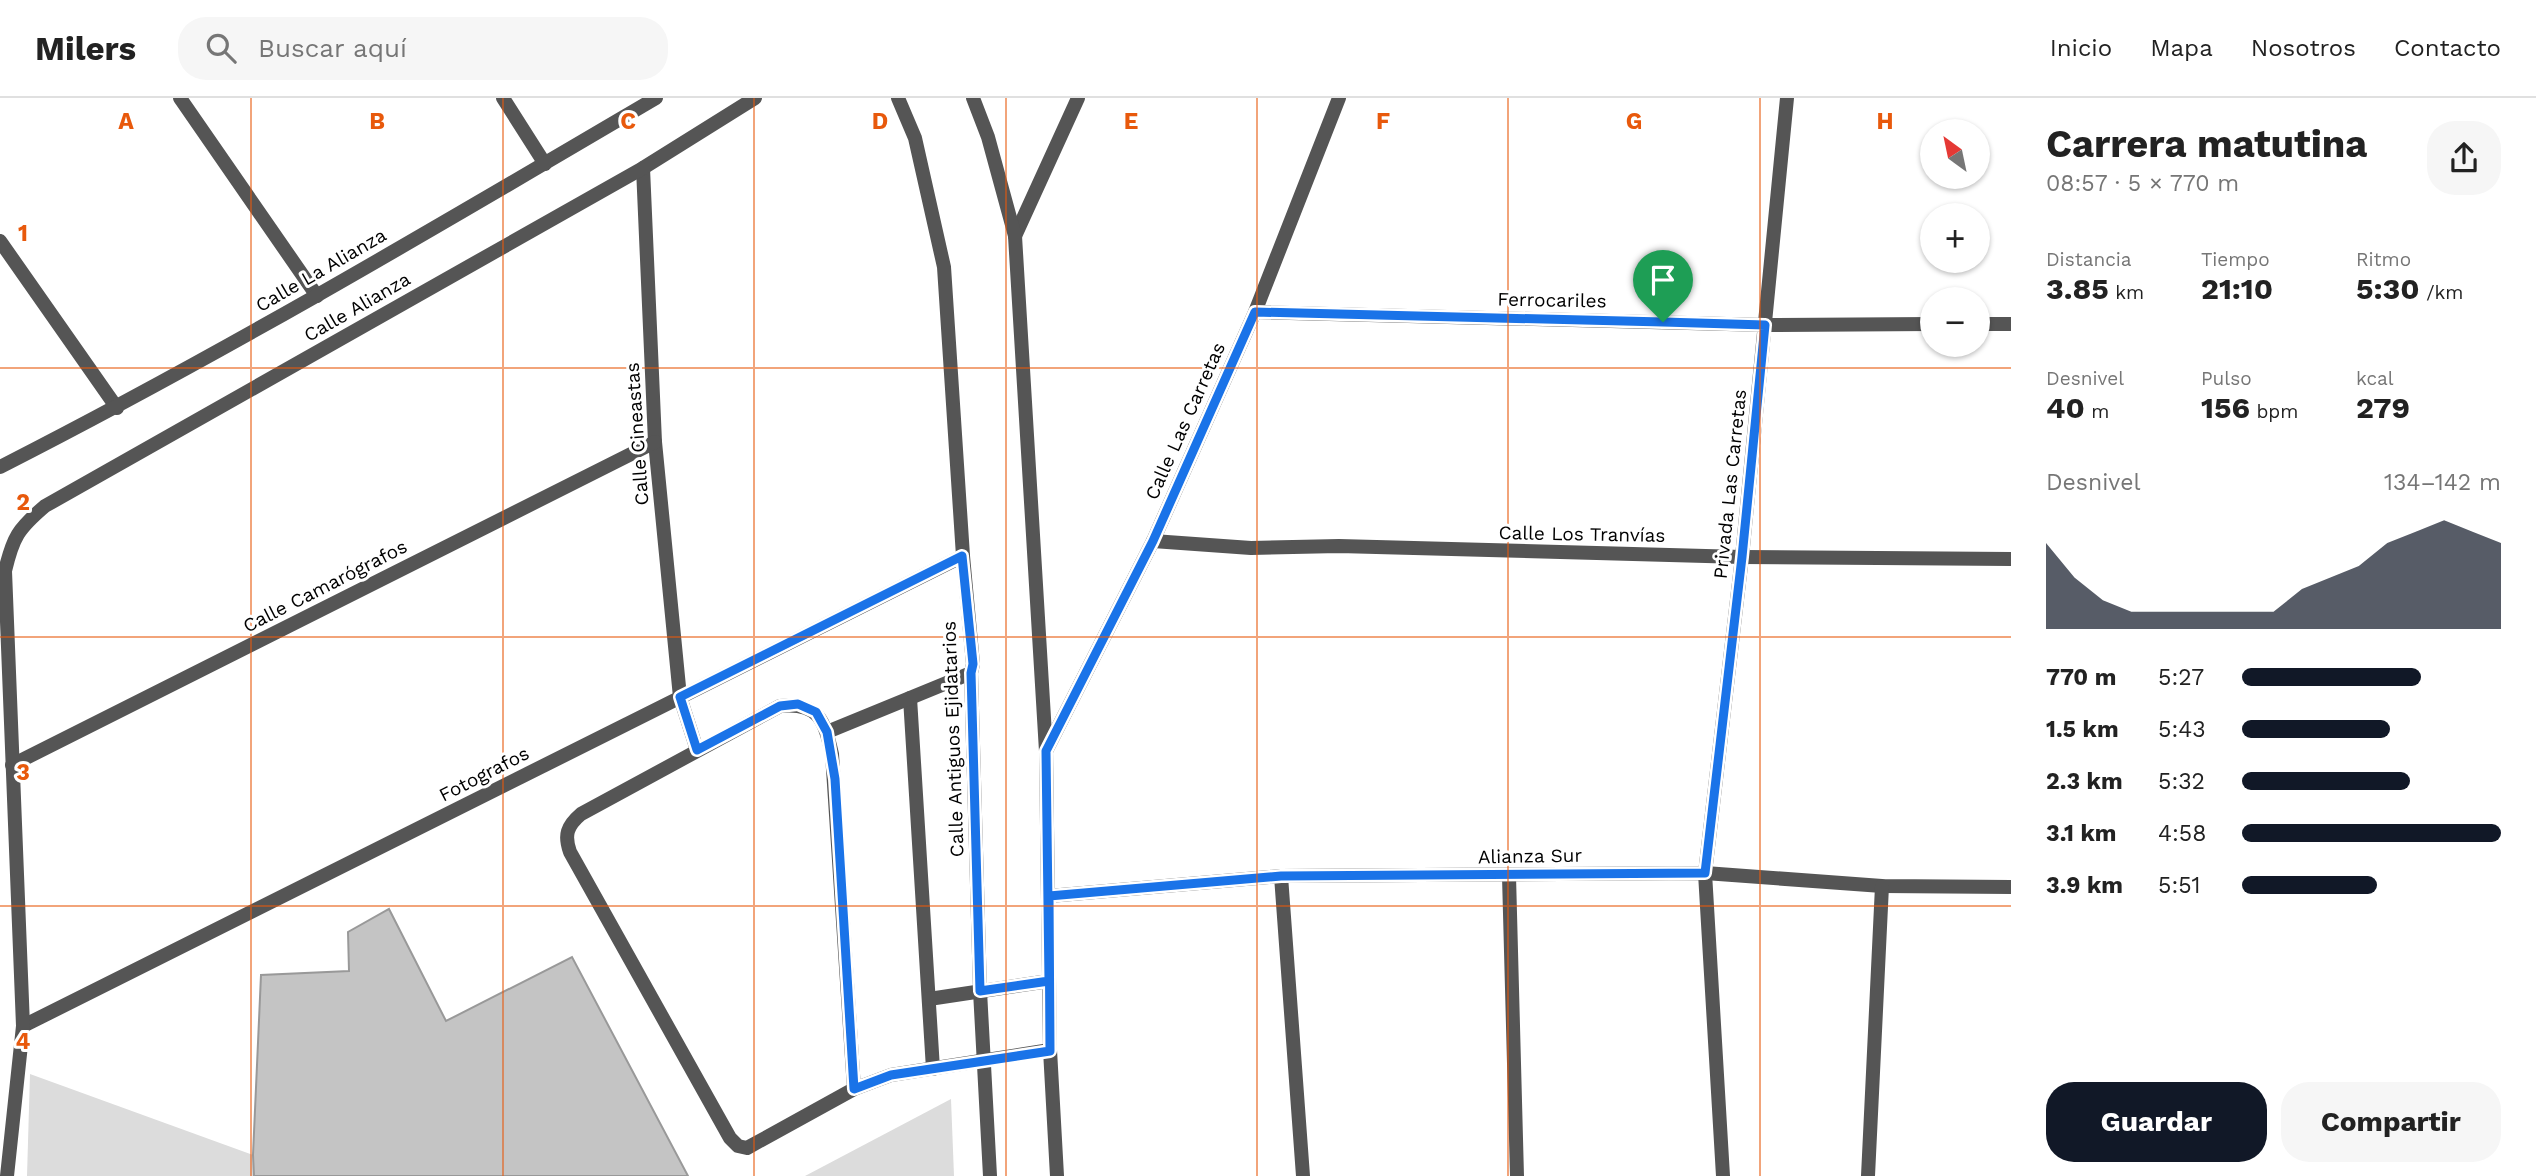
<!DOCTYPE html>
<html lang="es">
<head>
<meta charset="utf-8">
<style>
  body { margin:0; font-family:"Work Sans",sans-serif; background:#f6f6f6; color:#222; height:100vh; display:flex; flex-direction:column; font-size:26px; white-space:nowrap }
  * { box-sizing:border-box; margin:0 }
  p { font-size:23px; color:#767676 }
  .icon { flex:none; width:38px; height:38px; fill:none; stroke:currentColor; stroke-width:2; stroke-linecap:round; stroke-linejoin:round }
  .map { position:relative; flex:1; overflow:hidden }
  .sheet { display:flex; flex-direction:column; background:#fff; width:525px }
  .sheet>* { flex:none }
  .needle { width:46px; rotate:327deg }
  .fabs { position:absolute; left:1920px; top:21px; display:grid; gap:14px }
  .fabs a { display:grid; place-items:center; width:70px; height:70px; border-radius:50%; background:#fff; box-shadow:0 2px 5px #0004; font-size:35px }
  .pin { position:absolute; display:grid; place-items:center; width:60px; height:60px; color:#fff; margin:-72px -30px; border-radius:50% 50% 50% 0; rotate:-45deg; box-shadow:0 0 7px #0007 }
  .pin .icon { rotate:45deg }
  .round { display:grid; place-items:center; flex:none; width:74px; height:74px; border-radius:28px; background:#f6f6f6 }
  .summary { display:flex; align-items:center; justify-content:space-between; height:119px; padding:0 35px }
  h1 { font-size:38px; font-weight:700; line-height:52px }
  .figures { display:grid; grid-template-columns:repeat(3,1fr); gap:10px; height:119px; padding:7px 35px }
  .figures div { display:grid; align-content:center }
  .figures b { font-size:30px; font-weight:700 }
  .figures small { font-size:19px; font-weight:400 }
  .figures p { font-size:19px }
  .chart { height:196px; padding:14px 35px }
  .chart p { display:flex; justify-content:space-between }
  .chart svg { width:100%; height:126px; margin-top:7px; fill:#111827; opacity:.7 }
  .action { display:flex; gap:14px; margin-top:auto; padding:14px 35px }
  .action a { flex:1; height:80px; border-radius:28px; background:#111827; color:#fff; font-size:28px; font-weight:700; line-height:80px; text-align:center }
  .action a+a { background:#f6f6f6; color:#222 }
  ul { padding:0 35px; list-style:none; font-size:23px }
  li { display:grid; grid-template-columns:112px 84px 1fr; align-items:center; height:52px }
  li i { height:18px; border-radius:9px; background:#111827 }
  header { display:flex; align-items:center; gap:42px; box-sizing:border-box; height:98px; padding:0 35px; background:#fff; border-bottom:2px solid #e0e0e0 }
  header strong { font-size:33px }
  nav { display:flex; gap:38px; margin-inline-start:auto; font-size:24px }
  .search { width:490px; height:63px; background:#f6f6f6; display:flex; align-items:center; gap:18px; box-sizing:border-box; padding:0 24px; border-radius:28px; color:#767676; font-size:26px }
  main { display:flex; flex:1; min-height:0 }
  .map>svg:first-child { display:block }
</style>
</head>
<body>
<header>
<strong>Milers</strong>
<div class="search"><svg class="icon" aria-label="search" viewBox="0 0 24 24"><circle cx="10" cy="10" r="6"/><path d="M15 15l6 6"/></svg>Buscar aquí</div>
<nav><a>Inicio</a><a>Mapa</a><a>Nosotros</a><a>Contacto</a></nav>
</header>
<main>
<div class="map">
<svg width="2011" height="1078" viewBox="0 0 2011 1078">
  <rect width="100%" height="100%" fill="#fff"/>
  <g fill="#dcdcdc">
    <path d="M30,976L253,1057L254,1078H27Z"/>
    <path d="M951,1001L954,1078H805Z"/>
  </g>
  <path fill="#c4c4c4" stroke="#999" stroke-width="2" d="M389,811L446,923L572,859L688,1078H254L253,1057L261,877L349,873L348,834Z"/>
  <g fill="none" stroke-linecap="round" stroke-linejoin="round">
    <g stroke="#555" stroke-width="14">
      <path d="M680,599L697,652"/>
      <path d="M910,600L933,971"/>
      <path d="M827,634L971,575"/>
      <path d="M929,901L1049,883"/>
      <path d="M854,991L832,656C824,622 819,604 780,608L581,716C567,728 564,737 570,754L730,1040L738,1048L747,1050L854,991L891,977L1050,952"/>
    </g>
    <g stroke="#555" stroke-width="14">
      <path d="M180,0L317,198"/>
      <path d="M503,0L545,66"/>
      <path d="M643,70L655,344L680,599"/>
      <path d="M1015,138L1078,0"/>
      <path d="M0,143L117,310"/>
      <path d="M1255,214L1765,227L1932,226"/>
      <path d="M1978,226H2011"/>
      <path d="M0,369C224,255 440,127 656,0"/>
      <path d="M1153,443L1251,450L1339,448L1742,459L2011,461"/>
      <path d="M1046,653L1153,443L1255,214L1339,0"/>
      <path d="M12,667L655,344"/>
      <path d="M1281,778L1303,1078"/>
      <path d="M1509,778L1517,1078"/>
      <path d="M1049,798L1281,778L1705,775L1882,788L2011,789"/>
      <path d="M23,928L963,458"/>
      <path d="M7,1078L23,928L5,473C13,439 18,431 45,408L643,70L755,0"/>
      <path d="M1723,1078L1705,775L1742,459L1787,0"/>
      <path d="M1868,1078L1882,788"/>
    </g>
    <g stroke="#555" stroke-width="14">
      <path d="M898,0L915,40L944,169L963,458L973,566L971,575L980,893L990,1078"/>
      <path d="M973,0L988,39L1015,138L1046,653L1050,952L1057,1078"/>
    </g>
  </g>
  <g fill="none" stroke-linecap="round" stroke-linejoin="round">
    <defs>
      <path id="route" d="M1663,224L1255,214L1153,443L1046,653L1049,883L980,893L971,575L973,566L962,458L680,599L697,652L780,608L798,606L816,614L827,634L835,681L854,991L891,977L1050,953L1049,798L1281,778L1705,775L1742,459L1765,227L1663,224"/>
    </defs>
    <use href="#route" stroke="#fff" stroke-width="14"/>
    <use href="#route" stroke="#1a73e8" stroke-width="9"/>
  </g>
  <path fill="none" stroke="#e8590c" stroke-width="2" stroke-opacity="0.55" d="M251,0V1078M503,0V1078M754,0V1078M1006,0V1078M1257,0V1078M1508,0V1078M1760,0V1078M0,270H2011M0,539H2011M0,808H2011"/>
  <g text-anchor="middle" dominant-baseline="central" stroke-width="6" stroke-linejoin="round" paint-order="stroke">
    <g font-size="19" fill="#000" stroke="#fff">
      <text transform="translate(321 172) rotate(-30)">Calle La Alianza</text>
      <text transform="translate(1552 202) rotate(1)">Ferrocariles</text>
      <text transform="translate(357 209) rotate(-30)">Calle Alianza</text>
      <text transform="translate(1185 323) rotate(-66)">Calle Las Carretas</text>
      <text transform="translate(637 336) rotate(-94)">Calle Cineastas</text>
      <text transform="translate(1730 386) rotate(-84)">Privada Las Carretas</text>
      <text transform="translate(1582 436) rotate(1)">Calle Los Tranvías</text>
      <text transform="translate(325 488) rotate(-27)">Calle Camarógrafos</text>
      <text transform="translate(953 641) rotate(-92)">Calle Antiguos Ejidatarios</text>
      <text transform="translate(484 676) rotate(-27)">Fotografos</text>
      <text transform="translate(1530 758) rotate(-1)">Alianza Sur</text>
    </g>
  </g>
  <g font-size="23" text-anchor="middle" font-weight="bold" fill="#e8590c" stroke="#fff" stroke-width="6" stroke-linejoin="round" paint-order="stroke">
    <text x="126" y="31">A</text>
    <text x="377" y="31">B</text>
    <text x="628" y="31">C</text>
    <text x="880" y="31">D</text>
    <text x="1131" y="31">E</text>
    <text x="1383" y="31">F</text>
    <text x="1634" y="31">G</text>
    <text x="1885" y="31">H</text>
    <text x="23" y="143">1</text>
    <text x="23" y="412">2</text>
    <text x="23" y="682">3</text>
    <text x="23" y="951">4</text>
  </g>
</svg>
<div class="fabs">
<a><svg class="needle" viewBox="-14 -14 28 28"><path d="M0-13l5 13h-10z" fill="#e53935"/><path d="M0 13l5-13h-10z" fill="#767676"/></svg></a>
<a>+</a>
<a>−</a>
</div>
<div class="pin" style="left:1663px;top:224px;background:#1e9e55"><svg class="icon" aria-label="arrive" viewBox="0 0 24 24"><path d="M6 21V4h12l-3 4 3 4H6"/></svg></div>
</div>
<section class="sheet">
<div class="summary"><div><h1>Carrera matutina</h1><p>08:57 · 5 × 770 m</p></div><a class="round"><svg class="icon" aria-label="share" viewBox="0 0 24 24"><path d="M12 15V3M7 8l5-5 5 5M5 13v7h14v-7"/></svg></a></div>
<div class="figures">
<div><p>Distancia</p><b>3.85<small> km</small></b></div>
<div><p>Tiempo</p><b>21:10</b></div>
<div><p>Ritmo</p><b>5:30<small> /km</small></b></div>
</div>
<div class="figures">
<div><p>Desnivel</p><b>40<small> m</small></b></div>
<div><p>Pulso</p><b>156<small> bpm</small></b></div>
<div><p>kcal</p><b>279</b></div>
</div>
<div class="chart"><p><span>Desnivel</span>134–142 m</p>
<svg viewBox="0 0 160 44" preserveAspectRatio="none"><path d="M0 44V14L10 26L20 34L30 38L40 38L50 38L60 38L70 38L80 38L90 30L100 26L110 22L120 14L130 10L140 6L150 10L160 14V44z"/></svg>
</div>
<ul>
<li><b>770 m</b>5:27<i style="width:69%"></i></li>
<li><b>1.5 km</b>5:43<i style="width:57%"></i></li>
<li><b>2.3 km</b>5:32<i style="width:65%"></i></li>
<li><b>3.1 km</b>4:58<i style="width:100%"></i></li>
<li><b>3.9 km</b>5:51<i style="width:52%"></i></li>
</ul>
<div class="action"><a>Guardar</a><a>Compartir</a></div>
</section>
</main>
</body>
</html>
